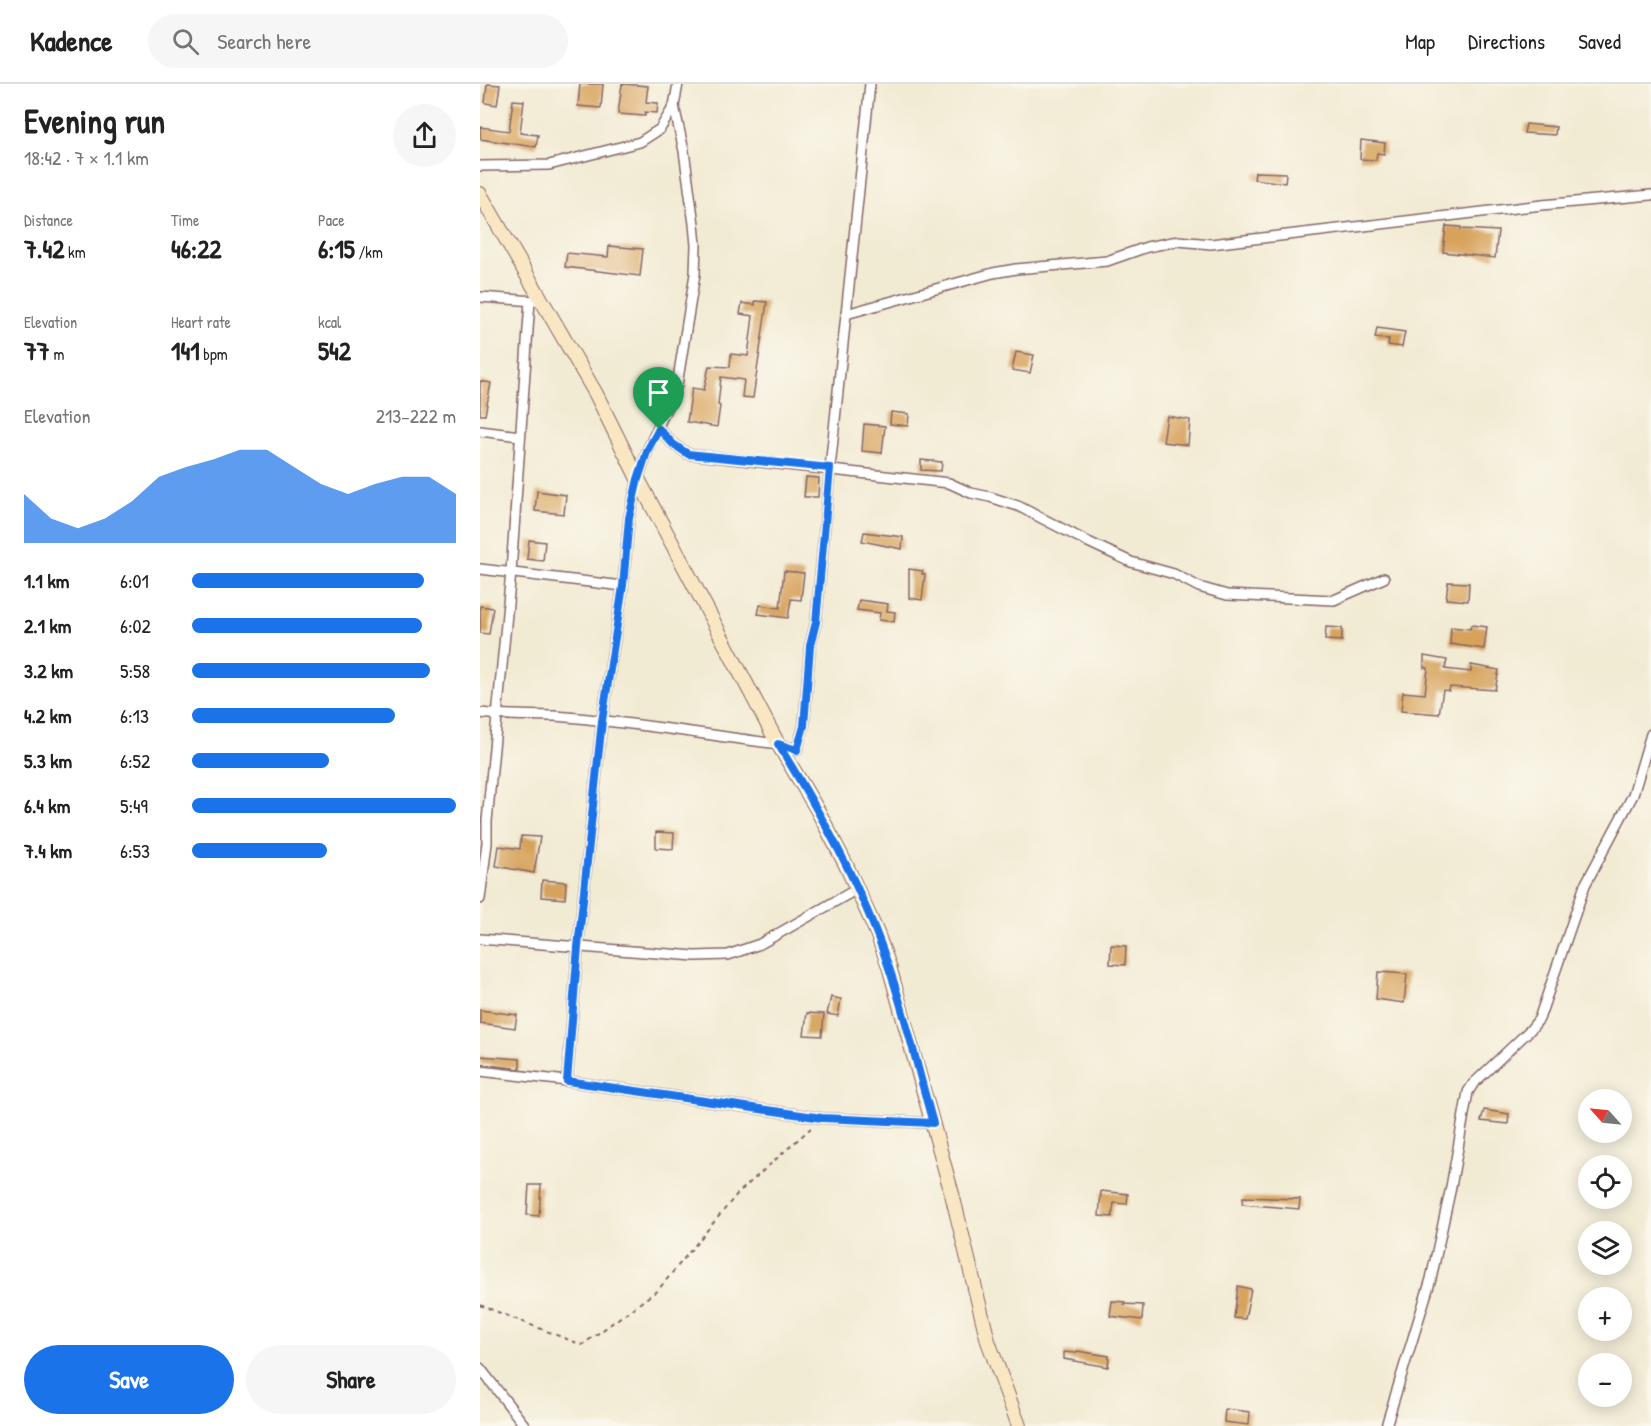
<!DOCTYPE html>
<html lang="en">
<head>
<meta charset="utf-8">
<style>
  body { margin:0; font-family:"Patrick Hand",sans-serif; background:#f6f6f6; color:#222; height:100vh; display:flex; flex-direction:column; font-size:22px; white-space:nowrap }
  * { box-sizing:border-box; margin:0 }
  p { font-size:20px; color:#767676 }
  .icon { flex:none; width:33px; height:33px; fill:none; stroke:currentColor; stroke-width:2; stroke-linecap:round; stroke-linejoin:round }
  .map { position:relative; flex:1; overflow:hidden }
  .drawer { display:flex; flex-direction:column; background:#fff; width:480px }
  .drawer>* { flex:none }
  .needle { width:39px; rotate:297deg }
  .fabs { position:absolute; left:1098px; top:1005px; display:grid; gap:12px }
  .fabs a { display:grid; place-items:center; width:54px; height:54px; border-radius:50%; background:#fff; box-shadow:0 3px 15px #0003; font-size:30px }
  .pin { position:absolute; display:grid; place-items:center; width:51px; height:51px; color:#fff; margin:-62px -26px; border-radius:50% 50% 50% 0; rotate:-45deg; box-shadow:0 0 6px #0007 }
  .pin .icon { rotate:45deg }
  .round { display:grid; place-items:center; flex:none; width:63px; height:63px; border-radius:32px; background:#f6f6f6 }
  .summary { display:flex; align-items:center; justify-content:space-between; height:102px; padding:0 24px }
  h1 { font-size:33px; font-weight:800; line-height:45px }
  .figures { display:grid; grid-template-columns:repeat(3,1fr); gap:9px; height:102px; padding:6px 24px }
  .figures div { display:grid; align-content:center }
  .figures b { font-size:26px; font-weight:800 }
  .figures small { font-size:16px; font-weight:400 }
  .figures p { font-size:16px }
  .chart { height:168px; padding:12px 24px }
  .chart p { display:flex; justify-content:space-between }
  .chart svg { width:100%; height:108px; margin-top:6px; fill:#1a73e8; opacity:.7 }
  .action { display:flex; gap:12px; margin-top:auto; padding:12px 24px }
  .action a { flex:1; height:69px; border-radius:36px; background:#1a73e8; color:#fff; font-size:24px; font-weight:800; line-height:69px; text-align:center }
  .action a+a { background:#f6f6f6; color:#222 }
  ul { padding:0 24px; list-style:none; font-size:20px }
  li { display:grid; grid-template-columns:96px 72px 1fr; align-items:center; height:45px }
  li i { height:15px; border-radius:8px; background:#1a73e8 }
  header { display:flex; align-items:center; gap:36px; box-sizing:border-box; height:84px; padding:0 30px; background:#fff; border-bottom:2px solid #e0e0e0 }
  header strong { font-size:28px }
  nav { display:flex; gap:33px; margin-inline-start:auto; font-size:21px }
  .search { width:420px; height:54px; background:#f6f6f6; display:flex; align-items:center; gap:15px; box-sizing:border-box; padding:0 21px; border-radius:33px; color:#767676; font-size:22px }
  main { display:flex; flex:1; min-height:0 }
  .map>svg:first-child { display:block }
</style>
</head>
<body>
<header>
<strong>Kadence</strong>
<div class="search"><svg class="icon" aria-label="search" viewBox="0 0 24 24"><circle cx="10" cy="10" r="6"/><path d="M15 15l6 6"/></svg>Search here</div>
<nav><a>Map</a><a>Directions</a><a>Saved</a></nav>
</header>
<main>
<section class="drawer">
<div class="summary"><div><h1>Evening run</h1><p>18:42 · 7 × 1.1 km</p></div><a class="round"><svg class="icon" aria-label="share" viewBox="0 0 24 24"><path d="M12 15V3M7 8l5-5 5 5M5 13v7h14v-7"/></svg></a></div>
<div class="figures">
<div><p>Distance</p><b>7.42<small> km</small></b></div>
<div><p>Time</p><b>46:22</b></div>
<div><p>Pace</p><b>6:15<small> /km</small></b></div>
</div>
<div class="figures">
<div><p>Elevation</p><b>77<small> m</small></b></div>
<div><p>Heart rate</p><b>141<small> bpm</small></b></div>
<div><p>kcal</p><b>542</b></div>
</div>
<div class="chart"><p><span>Elevation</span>213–222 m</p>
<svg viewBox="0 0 160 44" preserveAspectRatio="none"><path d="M0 44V24L10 34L20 38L30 34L40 27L50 17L60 13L70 10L80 6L90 6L100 13L110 20L120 24L130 20L140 17L150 17L160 24V44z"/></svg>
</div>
<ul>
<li><b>1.1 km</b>6:01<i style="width:88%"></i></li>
<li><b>2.1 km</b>6:02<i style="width:87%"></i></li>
<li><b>3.2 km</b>5:58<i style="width:90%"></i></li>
<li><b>4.2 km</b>6:13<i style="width:77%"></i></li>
<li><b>5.3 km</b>6:52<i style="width:52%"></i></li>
<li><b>6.4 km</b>5:49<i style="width:100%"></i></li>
<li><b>7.4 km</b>6:53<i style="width:51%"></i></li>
</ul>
<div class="action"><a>Save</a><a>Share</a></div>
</section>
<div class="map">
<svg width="1171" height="1342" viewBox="0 0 1171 1342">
  <rect width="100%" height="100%" fill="#fbf7ec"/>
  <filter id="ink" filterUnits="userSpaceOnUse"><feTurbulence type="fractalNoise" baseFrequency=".0167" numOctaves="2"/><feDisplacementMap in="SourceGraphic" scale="12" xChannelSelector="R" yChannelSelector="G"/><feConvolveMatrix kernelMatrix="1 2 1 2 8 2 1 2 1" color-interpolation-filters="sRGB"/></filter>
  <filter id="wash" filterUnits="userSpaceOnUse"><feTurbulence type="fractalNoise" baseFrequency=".008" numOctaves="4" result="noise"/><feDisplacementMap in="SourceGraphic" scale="24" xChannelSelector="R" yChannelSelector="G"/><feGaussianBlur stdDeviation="1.35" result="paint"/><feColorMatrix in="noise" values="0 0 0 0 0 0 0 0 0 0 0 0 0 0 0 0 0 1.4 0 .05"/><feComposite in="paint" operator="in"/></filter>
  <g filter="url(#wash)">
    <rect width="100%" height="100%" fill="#f2ebd4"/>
    <g id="blocks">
      <g fill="#d7a35b">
        <path d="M7,0L20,1L17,21L5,19Z"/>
        <path d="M100,0H123L121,24L98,22Z"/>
        <path d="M142,0L168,2L166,18L178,19L177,29L165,28V32L138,30Z"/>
        <path d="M33,16L44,17L40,49L58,51L56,63L0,55V43L29,47Z"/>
        <path d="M1046,40L1076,43L1075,51L1044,49Z"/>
        <path d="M881,56L905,59L904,70L897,69L896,76L880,75Z"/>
        <path d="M775,88L806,89L805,99L774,95Z"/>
        <path d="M966,142L981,143V145L1018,147L1015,174L963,168Z"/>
        <path d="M129,162L163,165L160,192L85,183L87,169L128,173Z"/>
        <path d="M275,217L287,218L273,314L262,313L264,296L241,293L238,321L240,322L237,343L207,338L212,304L224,306L229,282L250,283L251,270L268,272L273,232L260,230L262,219L275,221Z"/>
        <path d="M897,244L925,248L922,263L908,261L909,255L895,254Z"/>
        <path d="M536,268L554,271L550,289L532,286Z"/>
        <path d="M0,297L11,299L5,331H0Z"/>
        <path d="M411,328L429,330L428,342L410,340Z"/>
        <path d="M687,332L710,336L708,361L683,358Z"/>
        <path d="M384,340L405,342L402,369L382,367Z"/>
        <path d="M441,376L462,378L461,387L441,386Z"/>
        <path d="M326,393L339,394L338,413H324Z"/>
        <path d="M57,407L86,411L84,430L55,427Z"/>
        <path d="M384,448L423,453L422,465L382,457Z"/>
        <path d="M49,456L65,458L63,477L47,475Z"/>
        <path d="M429,485L443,487L442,490H445L442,516L429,514Z"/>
        <path d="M304,487L324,489L321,516L311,515L308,534L278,530L280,521L300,524Z"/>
        <path d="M968,498L989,499L988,517L966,515Z"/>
        <path d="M379,516L408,520L407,527L415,528L414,538L399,536L400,529L377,526Z"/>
        <path d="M0,522L13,524L9,550L0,549Z"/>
        <path d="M991,541L1007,543L1004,565L970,560L971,543L990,545Z"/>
        <path d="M846,543L862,544V557L845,556Z"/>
        <path d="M944,572L967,576L965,585L991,588V581L1019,586L1015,606L970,603L969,607L963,606L959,630L921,627L923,608L945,610L948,584H944Z"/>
        <path d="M176,748L194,749L193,765L176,764Z"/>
        <path d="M41,752L60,753L54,789L16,782L19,762L40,765Z"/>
        <path d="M62,796L86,798L85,815L61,813Z"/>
        <path d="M631,861L646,862L645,881L630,880Z"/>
        <path d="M898,888L927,890L924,919L896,915Z"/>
        <path d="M351,913L361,915L358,932L347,930Z"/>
        <path d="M0,926L37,931L35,944L0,939Z"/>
        <path d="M327,929L344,930L342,952L324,951Z"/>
        <path d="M0,972L40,975V985L0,980Z"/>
        <path d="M1004,1026L1029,1030L1028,1040L1001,1037Z"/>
        <path d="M49,1101H61L59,1132L47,1131Z"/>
        <path d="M621,1107L648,1110L647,1120L634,1119L632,1133L619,1132Z"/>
        <path d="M763,1113L820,1115L819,1125L762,1120Z"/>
        <path d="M758,1202L771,1205L765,1235L754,1234Z"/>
        <path d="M632,1217L645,1218L644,1220L663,1221L662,1236L630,1232Z"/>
        <path d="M597,1267L629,1272L628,1283L584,1275V1268L596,1269Z"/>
        <path d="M745,1325L770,1328L769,1341L744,1338Z"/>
      </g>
    </g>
  </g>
  <g filter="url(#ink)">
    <use href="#blocks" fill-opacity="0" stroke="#856666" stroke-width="1.5"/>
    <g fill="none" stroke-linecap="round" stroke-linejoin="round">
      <defs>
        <g id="street">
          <path d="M0,82L69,81L160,58L180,45L194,22L198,0"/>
          <path d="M0,213L54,217"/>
          <path d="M366,230L513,189L536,185L627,177L667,163L698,157L731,160L1062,121L1171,111"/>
          <path d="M179,345L193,360L208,370L469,399L491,409L510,413L538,422L606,457L651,478L694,490L719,503L747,511L854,516L904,494"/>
          <path d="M0,347L40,352"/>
          <path d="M0,485L143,502"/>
          <path d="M0,629C25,632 49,631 74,632C148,637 224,651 298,660L317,666L324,641L330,562L336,538L350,384L390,0"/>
          <path d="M0,815L7,759V737L31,488L50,217"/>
          <path d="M0,855L215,872L248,871L280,860L377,805"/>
          <path d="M0,987L87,997L342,1034L453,1039"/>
          <path d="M87,997L98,863L122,637L143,502L149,434L158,395L168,365L197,301L215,190L216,161L214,140L204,67L194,22"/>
          <path d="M0,1284L45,1342"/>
          <path d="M906,1342L951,1195L971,1103L988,1008L993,1000L1051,945L1059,935L1105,801L1153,711L1171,650"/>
        </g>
        <path id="secondary" d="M0,110L116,310L158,395L298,660L338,727L365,779L397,849L409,882L472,1110L508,1257L539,1342"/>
      </defs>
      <use href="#street" stroke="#856666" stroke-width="12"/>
      <use href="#secondary" stroke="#856666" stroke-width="16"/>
      <path stroke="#856666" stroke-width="2" stroke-dasharray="4.5 4.5" stroke-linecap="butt" d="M0,1221L102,1261L178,1206L258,1109L331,1044"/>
      <use href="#street" stroke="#fff" stroke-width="9"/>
      <use href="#secondary" stroke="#f9e7c3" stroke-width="14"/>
    </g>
  </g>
  <g fill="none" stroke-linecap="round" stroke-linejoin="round" filter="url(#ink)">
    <defs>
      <path id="route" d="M179,345L193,360L208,370L350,384L336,538L330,562L324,642L317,666L298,660C341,730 382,803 408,881C426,932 438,987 453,1039L342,1034L87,997L98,863L122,637L143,502L149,434L158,395L168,365Z"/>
    </defs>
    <use href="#route" stroke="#fff" stroke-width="12"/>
    <use href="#route" stroke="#1a73e8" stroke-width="8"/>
  </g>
</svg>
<div class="fabs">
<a><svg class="needle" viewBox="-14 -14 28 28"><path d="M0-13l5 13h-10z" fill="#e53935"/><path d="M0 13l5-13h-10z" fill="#767676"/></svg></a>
<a><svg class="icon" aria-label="locate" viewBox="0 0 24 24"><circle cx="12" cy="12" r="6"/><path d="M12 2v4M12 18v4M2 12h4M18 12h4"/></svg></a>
<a><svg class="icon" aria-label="layers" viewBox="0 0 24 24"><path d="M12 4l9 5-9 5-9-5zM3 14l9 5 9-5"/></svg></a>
<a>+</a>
<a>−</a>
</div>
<div class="pin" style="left:179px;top:345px;background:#1e9e55"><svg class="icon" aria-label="arrive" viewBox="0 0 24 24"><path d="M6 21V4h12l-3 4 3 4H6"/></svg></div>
</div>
</main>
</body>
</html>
